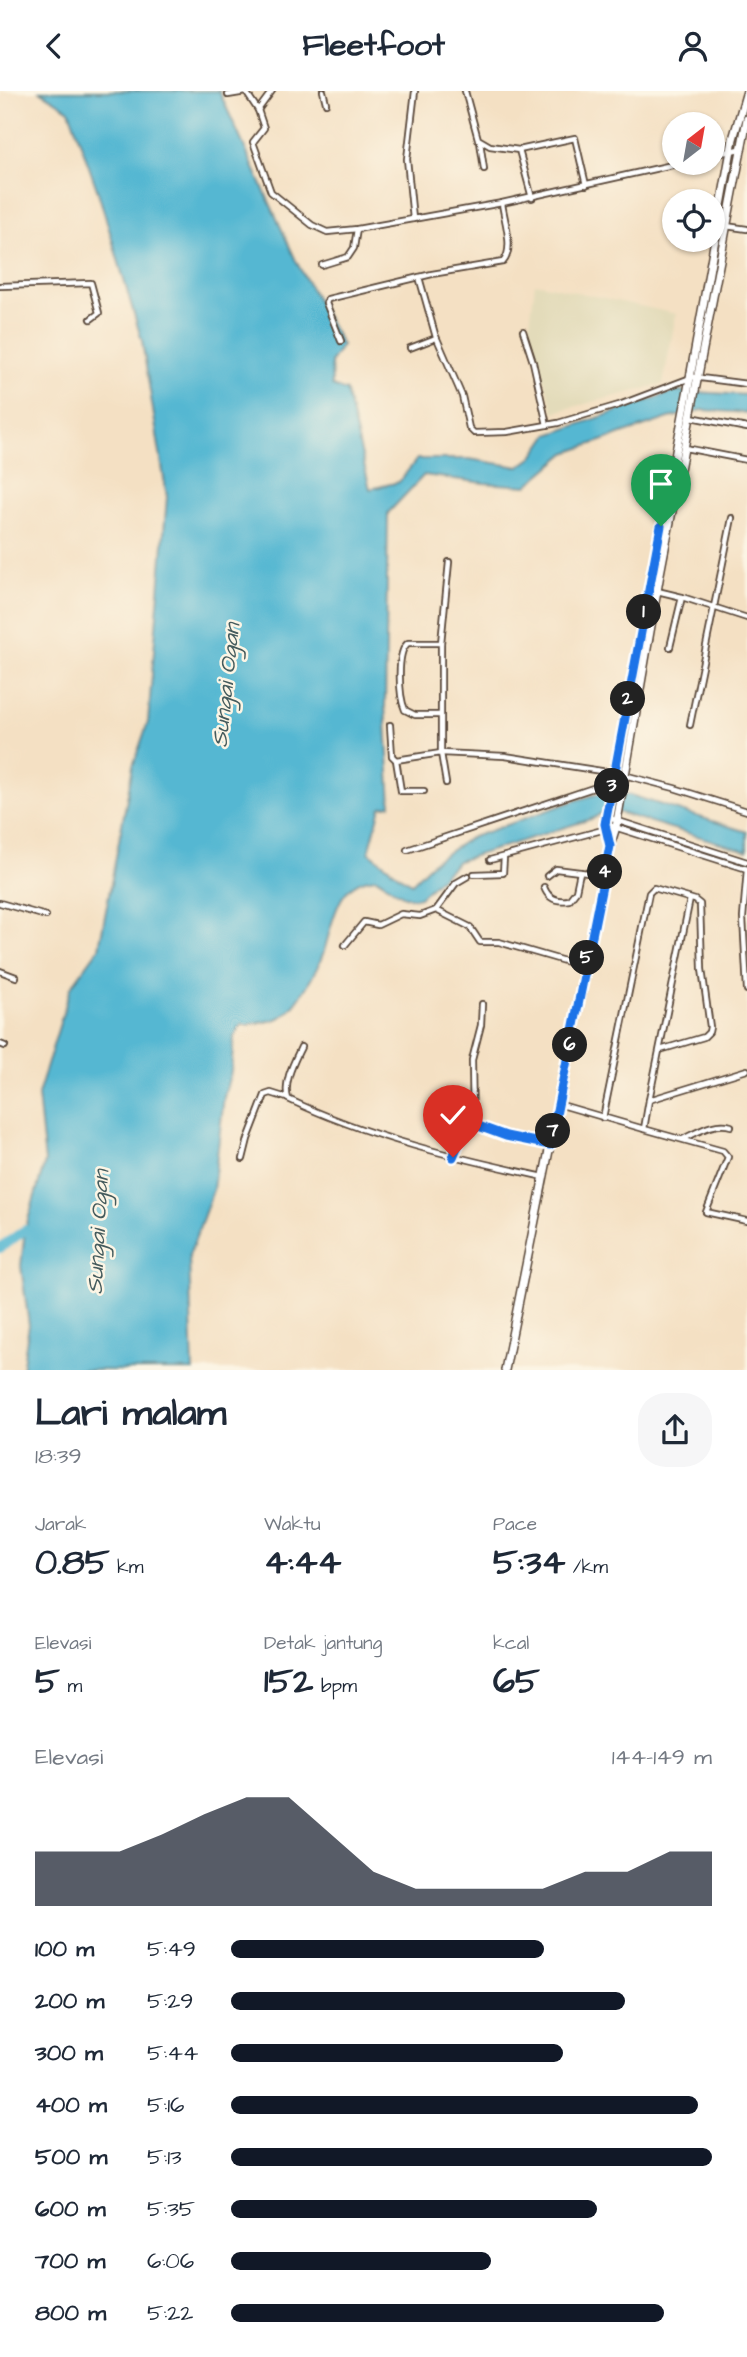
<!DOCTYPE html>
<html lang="id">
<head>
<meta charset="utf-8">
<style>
  body { margin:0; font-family:"Architects Daughter",sans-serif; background:#f6f6f7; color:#1f2937; height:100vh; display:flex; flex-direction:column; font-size:26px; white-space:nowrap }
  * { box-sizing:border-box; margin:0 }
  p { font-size:23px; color:#747a83 }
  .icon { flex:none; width:38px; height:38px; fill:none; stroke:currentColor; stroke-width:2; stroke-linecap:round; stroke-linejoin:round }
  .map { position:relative; height:1279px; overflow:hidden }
  .sheet { display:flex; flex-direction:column; background:#fff; flex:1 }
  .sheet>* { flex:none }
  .needle { width:46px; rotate:31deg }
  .buttons { position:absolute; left:662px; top:21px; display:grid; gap:14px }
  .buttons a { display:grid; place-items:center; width:63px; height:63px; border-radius:50%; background:#fff; box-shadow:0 2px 5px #0004; font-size:35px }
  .pin { position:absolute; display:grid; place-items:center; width:60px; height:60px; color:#fff; margin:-72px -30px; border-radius:50% 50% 50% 0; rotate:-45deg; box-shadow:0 0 7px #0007 }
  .pin .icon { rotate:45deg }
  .km { position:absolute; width:35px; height:35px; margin:-18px; border-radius:50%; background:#222; color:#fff; font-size:19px; line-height:35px; text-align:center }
  .round { display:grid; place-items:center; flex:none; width:74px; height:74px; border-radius:28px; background:#f6f6f7 }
  .headline { display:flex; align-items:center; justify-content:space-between; height:119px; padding:0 35px }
  h1 { font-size:38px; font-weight:800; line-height:52px }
  .figures { display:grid; grid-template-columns:repeat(3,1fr); gap:10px; height:119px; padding:7px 35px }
  .figures div { display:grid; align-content:center }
  .figures b { font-size:35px; font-weight:800 }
  .figures small { font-size:19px; font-weight:400 }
  .figures p { font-size:19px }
  .chart { height:196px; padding:14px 35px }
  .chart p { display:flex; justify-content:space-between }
  .chart svg { width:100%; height:126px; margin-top:7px; fill:#111827; opacity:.7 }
  ul { padding:0 35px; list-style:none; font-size:23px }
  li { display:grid; grid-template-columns:112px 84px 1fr; align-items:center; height:52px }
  li i { height:18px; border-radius:9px; background:#111827 }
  header { display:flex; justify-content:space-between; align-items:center; height:91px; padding:0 35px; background:#fff; font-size:32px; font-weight:800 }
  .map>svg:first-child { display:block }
</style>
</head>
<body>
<header><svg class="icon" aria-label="back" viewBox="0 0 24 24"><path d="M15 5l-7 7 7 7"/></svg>Fleetfoot<svg class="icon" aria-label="person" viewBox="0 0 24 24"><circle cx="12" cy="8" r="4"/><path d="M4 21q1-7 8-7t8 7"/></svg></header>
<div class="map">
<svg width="747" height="1279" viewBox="0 0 747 1279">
  <rect width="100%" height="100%" fill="#fcf5e5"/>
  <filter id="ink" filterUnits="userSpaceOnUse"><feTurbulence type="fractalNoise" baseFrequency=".0143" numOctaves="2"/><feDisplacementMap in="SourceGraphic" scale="14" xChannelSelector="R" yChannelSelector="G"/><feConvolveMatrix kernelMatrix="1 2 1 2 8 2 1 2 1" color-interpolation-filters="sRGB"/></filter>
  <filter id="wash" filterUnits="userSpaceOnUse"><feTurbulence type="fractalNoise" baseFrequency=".00686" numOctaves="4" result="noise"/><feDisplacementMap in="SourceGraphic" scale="28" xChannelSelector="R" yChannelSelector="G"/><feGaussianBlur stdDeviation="1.57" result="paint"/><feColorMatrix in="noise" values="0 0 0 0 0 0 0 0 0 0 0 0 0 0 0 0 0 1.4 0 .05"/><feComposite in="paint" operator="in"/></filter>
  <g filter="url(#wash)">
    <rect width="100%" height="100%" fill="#f4e0c3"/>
    <path fill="#e3dbba" d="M535,192L676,223L663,293L554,321L529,240Z"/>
    <path fill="#54b7d2" stroke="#487078" stroke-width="2" d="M40,0H219L297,172L342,254L331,271L332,295L346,300L370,398L399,391L417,368H469L519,376L533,366L548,344L676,300L747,304V322L702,319L669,327L566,362L527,395L484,392L424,384L388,422L385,615L391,714L381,716L369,761L401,786L412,792L433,771L470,747L571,711L607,700L630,704L747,741V760L607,718L594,727L458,770L420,806C402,810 392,795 376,787C336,790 334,829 324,860C318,878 296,919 279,927C268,932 253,932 241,934L234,946L231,980L224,1006L213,1099L189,1165L193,1279H22L29,1234L21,1175L25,1139L45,1071L38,1004L71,896L99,857L133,675L148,631L167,406L142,250L99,104L69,19Z"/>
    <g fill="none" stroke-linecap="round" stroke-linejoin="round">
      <path stroke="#54b7d2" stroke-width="10" d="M0,1157L25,1139"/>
    </g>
  </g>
  <g filter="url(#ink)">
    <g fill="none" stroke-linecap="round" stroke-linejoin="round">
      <defs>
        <g id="street">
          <path d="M272,0L258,19L264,37L253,51L271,101L312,134L327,141L357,138L502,112L681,72"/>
          <path d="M323,0L326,12"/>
          <path d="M465,0L478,48L490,55L519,59L532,107"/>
          <path d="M228,4L246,1L258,19"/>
          <path d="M480,51L484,78"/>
          <path d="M519,59L575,47L586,94"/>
          <path d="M712,64L740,58"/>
          <path d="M413,128L407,68L415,0"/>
          <path d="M726,135L747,138"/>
          <path d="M322,174L348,166L354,157L357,138"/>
          <path d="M419,186L435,243L462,305L469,337L474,342L507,341L558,332L619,314L693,286L747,293"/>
          <path d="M0,195L91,192L99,222L91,228"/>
          <path d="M523,240L533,271L547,334"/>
          <path d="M341,250L326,212L328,208L432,183L503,171C515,158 504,129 502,112"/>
          <path d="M410,257L436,247"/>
          <path d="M691,326L747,337"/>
          <path d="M685,357L747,369"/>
          <path d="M449,471L441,552V662L505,665L614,682"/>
          <path d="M649,498L682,506L747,527"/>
          <path d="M670,556L682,506"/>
          <path d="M439,624H415L405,619C399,605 396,561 408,552H441"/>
          <path d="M390,634L392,665L396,669L401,700H424"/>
          <path d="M690,634L732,427"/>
          <path d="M396,669L441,662L446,692"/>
          <path d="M624,684L674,697L747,720"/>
          <path d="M606,726L747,771"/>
          <path d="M605,733L747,778"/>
          <path d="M407,759L602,694L607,689L610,682"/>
          <path d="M490,769L606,738"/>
          <path d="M747,778L743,827L747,899"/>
          <path d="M474,783L503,782L504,766"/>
          <path d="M468,785L456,792L436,819L470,836L480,851H499L585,876"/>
          <path d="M547,785L556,778L604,784"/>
          <path d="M544,796C548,808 557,811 569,809L576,800L580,781"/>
          <path d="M0,812L46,825"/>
          <path d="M345,854L364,831L378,834L401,823L420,825L436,819"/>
          <path d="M0,880L16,886"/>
          <path d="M0,953L5,955"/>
          <path d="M301,956C294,971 283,991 288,1008C370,1047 456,1067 544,1086"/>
          <path d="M649,1009L690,808"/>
          <path d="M558,1013L644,1038L649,1009L747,979"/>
          <path d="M603,1027L649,802L654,797L695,809L700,813L702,878L710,936L709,941L704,946L660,959"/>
          <path d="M473,1033L506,1045L549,1054"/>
          <path d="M644,1038L723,1060L728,1066L706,1121L747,1130"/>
          <path d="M683,1048C698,1041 715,1030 731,1035"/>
          <path d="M453,1066L461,1047L473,1033L472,969L481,934L482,913"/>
          <path d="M243,1068L248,1048L265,1004L271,1002L287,1007"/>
        </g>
        <g id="secondary">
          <path d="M610,755L605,733L614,682L688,298L733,48L747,0"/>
          <path d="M505,1279L610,755L616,736L660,483L747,28"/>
        </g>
      </defs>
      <use href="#street" stroke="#574537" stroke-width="8"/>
      <use href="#secondary" stroke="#574537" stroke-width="10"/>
      <use href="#street" stroke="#fff" stroke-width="4.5"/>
      <use href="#secondary" stroke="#fff" stroke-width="7"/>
    </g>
  </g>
  <g fill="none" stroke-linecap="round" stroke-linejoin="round" filter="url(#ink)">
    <defs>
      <path id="route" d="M453,1066L461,1047L473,1033L506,1045L550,1054L610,755L605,733L661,435"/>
    </defs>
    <use href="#route" stroke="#fff" stroke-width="14"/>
    <use href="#route" stroke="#1a73e8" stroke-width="9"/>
  </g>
  <g text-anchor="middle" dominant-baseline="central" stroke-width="5" stroke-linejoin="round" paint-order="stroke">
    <g font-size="23" font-style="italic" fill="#445b5d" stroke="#fcf5e5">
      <text transform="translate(226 594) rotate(-84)">Sungai Ogan</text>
      <text transform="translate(98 1141) rotate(-87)">Sungai Ogan</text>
    </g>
  </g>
</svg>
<div class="buttons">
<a><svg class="needle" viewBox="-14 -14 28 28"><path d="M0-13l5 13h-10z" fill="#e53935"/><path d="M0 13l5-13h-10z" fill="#747a83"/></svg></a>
<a><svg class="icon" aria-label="locate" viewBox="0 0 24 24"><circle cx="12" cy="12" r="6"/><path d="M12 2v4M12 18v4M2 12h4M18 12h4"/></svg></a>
</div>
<div class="pin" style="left:661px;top:435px;background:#1e9e55"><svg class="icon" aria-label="arrive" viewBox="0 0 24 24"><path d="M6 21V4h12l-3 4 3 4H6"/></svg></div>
<div class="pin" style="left:453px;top:1066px;background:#d93025"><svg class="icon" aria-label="check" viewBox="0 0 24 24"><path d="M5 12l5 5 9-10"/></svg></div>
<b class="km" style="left:644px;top:521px">1</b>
<b class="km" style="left:628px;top:608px">2</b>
<b class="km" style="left:612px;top:695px">3</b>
<b class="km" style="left:605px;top:781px">4</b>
<b class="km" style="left:587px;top:867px">5</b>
<b class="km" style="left:570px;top:954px">6</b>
<b class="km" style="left:553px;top:1040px">7</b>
</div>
<section class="sheet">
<div class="headline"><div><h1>Lari malam</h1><p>18:39</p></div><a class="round"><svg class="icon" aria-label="share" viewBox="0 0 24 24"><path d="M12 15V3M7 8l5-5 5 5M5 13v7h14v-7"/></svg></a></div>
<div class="figures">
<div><p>Jarak</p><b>0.85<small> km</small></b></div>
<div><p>Waktu</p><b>4:44</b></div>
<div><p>Pace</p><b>5:34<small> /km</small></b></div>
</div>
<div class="figures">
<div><p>Elevasi</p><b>5<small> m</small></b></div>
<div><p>Detak jantung</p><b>152<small> bpm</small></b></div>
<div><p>kcal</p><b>65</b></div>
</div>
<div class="chart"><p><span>Elevasi</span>144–149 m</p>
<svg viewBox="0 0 160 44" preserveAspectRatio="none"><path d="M0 44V25L10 25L20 25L30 19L40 12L50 6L60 6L70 19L80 32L90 38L100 38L110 38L120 38L130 32L140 32L150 25L160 25V44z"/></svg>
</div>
<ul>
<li><b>100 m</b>5:49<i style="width:65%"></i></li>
<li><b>200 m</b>5:29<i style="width:82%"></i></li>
<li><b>300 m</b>5:44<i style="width:69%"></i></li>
<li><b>400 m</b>5:16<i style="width:97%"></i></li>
<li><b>500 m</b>5:13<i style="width:100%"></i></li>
<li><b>600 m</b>5:35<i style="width:76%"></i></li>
<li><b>700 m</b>6:06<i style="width:54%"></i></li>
<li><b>800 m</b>5:22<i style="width:90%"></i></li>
</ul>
</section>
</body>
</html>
